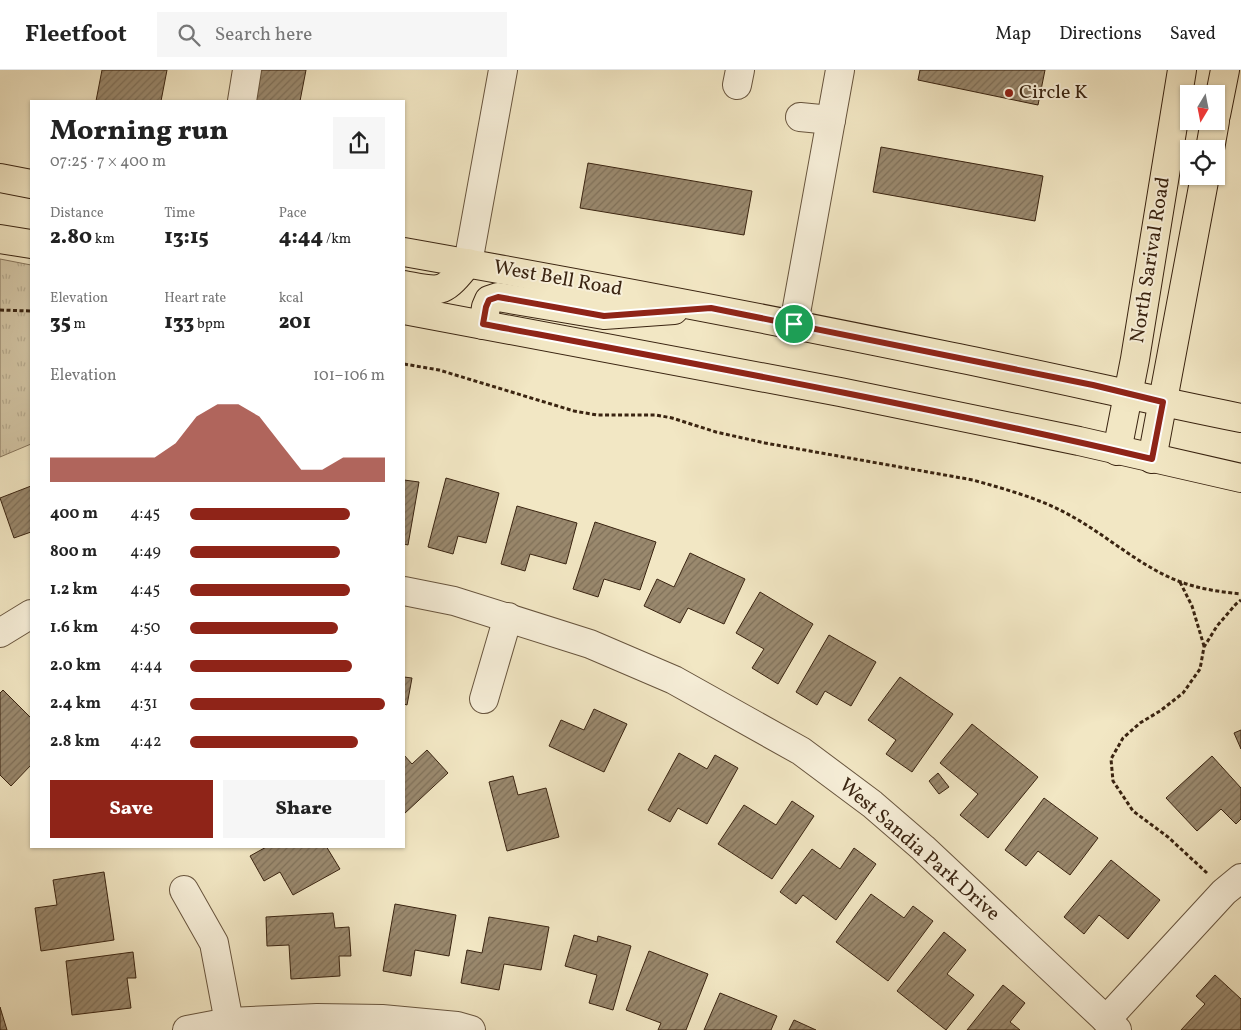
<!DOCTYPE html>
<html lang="en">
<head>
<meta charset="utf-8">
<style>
  body { margin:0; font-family:Vollkorn,serif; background:#f6f6f6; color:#222; height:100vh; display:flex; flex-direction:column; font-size:19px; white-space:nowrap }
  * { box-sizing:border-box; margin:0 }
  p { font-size:16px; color:#767676 }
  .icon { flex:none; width:28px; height:28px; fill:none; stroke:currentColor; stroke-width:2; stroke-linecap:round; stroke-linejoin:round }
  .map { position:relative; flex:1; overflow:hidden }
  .sheet { position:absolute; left:30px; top:30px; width:375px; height:748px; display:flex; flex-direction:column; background:#fff; border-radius:0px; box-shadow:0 1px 4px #0004 }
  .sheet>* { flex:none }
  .needle { width:32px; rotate:190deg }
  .buttons { position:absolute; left:1180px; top:15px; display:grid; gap:10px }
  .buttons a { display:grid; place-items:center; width:45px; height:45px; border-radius:0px; background:#fff; box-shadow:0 1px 4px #0004; font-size:25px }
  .pin { position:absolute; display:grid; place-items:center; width:42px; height:42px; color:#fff; margin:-21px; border:2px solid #fff; border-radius:50%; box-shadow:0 1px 5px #0007 }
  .round { display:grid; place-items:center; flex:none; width:52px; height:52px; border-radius:0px; background:#f6f6f6 }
  .summary { display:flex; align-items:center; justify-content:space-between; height:85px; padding:0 20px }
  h1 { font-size:28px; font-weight:800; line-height:38px }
  .stats { display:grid; grid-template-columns:repeat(3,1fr); gap:8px; height:85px; padding:5px 20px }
  .stats div { display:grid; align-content:center }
  .stats b { font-size:21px; font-weight:800 }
  .stats small { font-size:14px; font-weight:400 }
  .stats p { font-size:14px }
  .chart { height:140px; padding:10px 20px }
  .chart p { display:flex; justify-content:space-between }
  .chart svg { width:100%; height:90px; margin-top:5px; fill:#8f2418; opacity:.7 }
  .primary-button { display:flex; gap:10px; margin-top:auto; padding:10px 20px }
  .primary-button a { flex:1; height:58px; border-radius:0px; background:#8f2418; color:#fff; font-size:20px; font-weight:800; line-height:58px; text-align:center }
  .primary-button a+a { background:#f6f6f6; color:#222 }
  ul { padding:0 20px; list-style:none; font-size:16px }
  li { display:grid; grid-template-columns:80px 60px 1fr; align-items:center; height:38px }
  li i { height:12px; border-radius:6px; background:#8f2418 }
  header { display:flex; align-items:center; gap:30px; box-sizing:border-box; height:70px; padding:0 25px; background:#fff; border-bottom:1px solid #e0e0e0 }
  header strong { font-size:24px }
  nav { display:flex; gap:28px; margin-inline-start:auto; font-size:18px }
  .search { width:350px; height:45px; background:#f6f6f6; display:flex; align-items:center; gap:12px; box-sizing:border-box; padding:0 18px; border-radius:0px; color:#767676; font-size:19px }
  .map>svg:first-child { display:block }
</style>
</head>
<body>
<header>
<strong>Fleetfoot</strong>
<div class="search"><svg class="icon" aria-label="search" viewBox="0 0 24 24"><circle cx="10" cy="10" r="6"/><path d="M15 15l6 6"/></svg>Search here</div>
<nav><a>Map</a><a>Directions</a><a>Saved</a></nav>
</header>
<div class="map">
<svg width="1241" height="960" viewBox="0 0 1241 960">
  <defs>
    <pattern id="grass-tufts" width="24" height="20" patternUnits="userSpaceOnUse" patternTransform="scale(1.25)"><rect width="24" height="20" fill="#d3c6a6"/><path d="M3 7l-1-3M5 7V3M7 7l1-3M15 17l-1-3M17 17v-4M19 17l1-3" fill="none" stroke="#b6aa8e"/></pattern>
    <pattern id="building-hatch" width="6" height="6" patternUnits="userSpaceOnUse" patternTransform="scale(1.25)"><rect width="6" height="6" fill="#9a896e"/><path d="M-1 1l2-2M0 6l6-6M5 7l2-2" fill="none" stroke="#7f7059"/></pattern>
  </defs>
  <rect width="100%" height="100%" fill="#f2e7c4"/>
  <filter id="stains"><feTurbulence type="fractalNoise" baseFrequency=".004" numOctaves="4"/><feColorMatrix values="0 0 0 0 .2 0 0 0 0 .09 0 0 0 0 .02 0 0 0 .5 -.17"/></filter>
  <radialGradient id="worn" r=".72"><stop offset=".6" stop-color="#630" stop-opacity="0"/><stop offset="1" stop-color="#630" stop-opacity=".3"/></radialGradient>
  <path fill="url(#grass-tufts)" stroke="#86755c" d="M0,189L31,195V374L0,387Z"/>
  <g fill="url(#building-hatch)" stroke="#3a2411">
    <path d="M102,0H167L161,31H96Z"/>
    <path d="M250,0H306L300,31H251Z"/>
    <path d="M920,0H1045L1038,35L918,10Z"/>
    <path d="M881,77L1043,106L1035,151L873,122Z"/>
    <path d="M588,93L752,121L744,165L580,138Z"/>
    <path d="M446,408L499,423L486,473L458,466L453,484L428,477Z"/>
    <path d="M404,410L419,412L408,475L404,474Z"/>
    <path d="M31,416V462L14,468L0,428Z"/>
    <path d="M517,436L577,453L566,494L530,484L525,501L501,494Z"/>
    <path d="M595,452L656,472L640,520L604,509L598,527L573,519Z"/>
    <path d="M690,483L745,509L724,554L688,538L680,553L644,536L657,509L674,517Z"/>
    <path d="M760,522L813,554L778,614L752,598L764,579L736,563Z"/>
    <path d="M829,565L876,592L851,636L825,621L817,635L796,622Z"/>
    <path d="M404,607L412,608L407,635L404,634Z"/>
    <path d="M900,607L953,644L912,702L886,684L896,670L868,650Z"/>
    <path d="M3,620L31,648V695L11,716L0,705V623Z"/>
    <path d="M594,639L627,654L604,702L549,676L561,650L584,660Z"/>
    <path d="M972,654L1038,707L988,768L960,745L978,724L940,693Z"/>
    <path d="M1241,660V679L1234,663Z"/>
    <path d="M427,680L448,703L404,744V685L412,694Z"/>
    <path d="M679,683L707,699L715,685L738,698L707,754L678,738L670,752L648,740Z"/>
    <path d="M1212,686L1241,718V749L1236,754L1221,739L1197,761L1166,728Z"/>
    <path d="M938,703L949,717L939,724L929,711Z"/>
    <path d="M513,706L518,725L546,718L559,767L507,781L489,712Z"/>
    <path d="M1044,728L1098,768L1070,805L1038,781L1026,796L1005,780Z"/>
    <path d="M792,731L814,746L772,809L718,774L744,735L776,755Z"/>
    <path d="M268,776H326L340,799L293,825L280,802L264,811L250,786Z"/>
    <path d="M854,778L876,794L836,850L803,825L796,834L780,822L812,779L840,799Z"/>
    <path d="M1111,790L1160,830L1128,869L1099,845L1084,864L1064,847Z"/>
    <path d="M104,802L114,870L41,881L35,838L57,835L53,810Z"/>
    <path d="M871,824L904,848L913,836L933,851L888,911L836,872Z"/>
    <path d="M395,834L456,845L449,886L415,880L411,906L383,901Z"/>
    <path d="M333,843L335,858L349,857L351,886H339L340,906L291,909L289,875L267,876L266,847Z"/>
    <path d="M489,847L549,857L541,900L504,894L499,920L461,913L467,880L482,883Z"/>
    <path d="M944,862L966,880L947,904L974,925L946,960L897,921Z"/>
    <path d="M574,865L597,872L598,866L631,876L613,940L589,933L597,905L565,896Z"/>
    <path d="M649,881L708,904L686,960H658L661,953L626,940Z"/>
    <path d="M133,882L136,908H127L131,938L72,945L66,891Z"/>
    <path d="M1215,905L1241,929V960H1181L1205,934L1196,926Z"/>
    <path d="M1003,915L1025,933L1010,952L1020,960H967Z"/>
    <path d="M720,923L777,946L771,960H704Z"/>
    <path d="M0,937L7,960H0Z"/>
    <path d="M794,950L816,960H789Z"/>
  </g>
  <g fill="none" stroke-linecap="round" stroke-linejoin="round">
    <defs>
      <g id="minor">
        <path d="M737,15L740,0"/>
        <path d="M242,31L247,0"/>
        <path d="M800,47L831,50"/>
        <path d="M468,193L503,0"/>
        <path d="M794,254L840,0"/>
        <path d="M404,521L454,531L590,574L674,610L801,681L872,734L923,778L1117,960"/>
        <path d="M0,563L31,544"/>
        <path d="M484,629L508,547"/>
        <path d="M184,820L214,873L229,952"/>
        <path d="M1106,950L1224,822L1241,808"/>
        <path d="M187,960L229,952L317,948L382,949L457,956L471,960"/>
      </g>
      <g id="major">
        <path d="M1216,45L1225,0"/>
        <path d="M1210,79L1215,51"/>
        <path d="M0,108L31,114"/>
        <path d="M0,169L31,174"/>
        <path d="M404,182C584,214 764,248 943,285C1043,305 1141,328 1241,348"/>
        <path d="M404,215C442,222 442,225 468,193"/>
        <path d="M404,240L840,322L1079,371L1241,408"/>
        <path d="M483,255L486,237L489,230L498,227L604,245L674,240"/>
        <path d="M1117,381L1135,289L1182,0"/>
        <path d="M1152,389L1205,106"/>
      </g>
    </defs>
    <use href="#minor" stroke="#68553e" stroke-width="30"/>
    <use href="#major" stroke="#3a2411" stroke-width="30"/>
    <g stroke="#3a2411" stroke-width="3" stroke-dasharray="4 2.5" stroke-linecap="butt">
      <path d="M0,240L31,241"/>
      <path d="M404,294L439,300L574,341L597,345H656L672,348L716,362L765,373L973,410C1008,420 1042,429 1073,447C1109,467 1142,498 1181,512C1200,519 1221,522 1241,524"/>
      <path d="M1180,512L1192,536L1204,576"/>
      <path d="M1207,803L1168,767L1133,741L1113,711L1111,689L1123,668L1140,653L1160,641L1183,623L1200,599L1204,577L1217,556L1236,534L1241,530"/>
    </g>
    <use href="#minor" stroke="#f7efd9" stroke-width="28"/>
    <use href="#major" stroke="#f2e7c4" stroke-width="28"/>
  </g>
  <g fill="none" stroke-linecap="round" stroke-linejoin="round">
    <defs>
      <path id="route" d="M498,227L604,246L711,238L1093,315L1163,332L1152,389C931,337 707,296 483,254L486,237L489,230Z"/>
    </defs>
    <use href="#route" stroke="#fff" stroke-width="10"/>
    <use href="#route" stroke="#8f2418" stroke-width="6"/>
  </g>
  <circle fill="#8f2418" stroke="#f7efd9" stroke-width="2" cx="1009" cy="23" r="5"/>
  <g text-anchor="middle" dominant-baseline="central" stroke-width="4" stroke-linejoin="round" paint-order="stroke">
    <g font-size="20" fill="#3a2411" stroke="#f7efd9" text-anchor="start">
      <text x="1019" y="23">Circle K</text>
    </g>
    <g font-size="20" fill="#3a2411" stroke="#f7efd9">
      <text transform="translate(1151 190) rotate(-81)">North Sarival Road</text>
      <text transform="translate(558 209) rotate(10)">West Bell Road</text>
      <text transform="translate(919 780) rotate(41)">West Sandia Park Drive</text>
    </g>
  </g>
  <rect width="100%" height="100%" filter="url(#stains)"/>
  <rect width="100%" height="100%" fill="url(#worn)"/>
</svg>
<div class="buttons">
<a><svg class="needle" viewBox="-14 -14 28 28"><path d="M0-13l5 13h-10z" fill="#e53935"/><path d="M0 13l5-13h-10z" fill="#767676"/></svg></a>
<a><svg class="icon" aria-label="locate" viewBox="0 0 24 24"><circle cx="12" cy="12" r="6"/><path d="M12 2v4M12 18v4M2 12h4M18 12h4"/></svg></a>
</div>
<div class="pin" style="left:794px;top:254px;background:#1e9e55"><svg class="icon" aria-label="arrive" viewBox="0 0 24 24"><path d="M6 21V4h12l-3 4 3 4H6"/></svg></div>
<section class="sheet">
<div class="summary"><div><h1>Morning run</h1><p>07:25 · 7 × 400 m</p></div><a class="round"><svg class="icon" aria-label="share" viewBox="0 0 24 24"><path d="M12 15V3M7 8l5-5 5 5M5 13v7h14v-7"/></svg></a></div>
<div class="stats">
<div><p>Distance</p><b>2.80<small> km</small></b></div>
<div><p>Time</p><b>13:15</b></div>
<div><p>Pace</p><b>4:44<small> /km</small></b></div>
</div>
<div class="stats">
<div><p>Elevation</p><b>35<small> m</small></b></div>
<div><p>Heart rate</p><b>133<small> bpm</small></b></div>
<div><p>kcal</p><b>201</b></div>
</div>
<div class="chart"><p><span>Elevation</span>101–106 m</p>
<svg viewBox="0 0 160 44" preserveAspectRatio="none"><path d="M0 44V32L10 32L20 32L30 32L40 32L50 32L60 25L70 12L80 6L90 6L100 12L110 25L120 38L130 38L140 32L150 32L160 32V44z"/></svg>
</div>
<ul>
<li><b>400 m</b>4:45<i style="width:82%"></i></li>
<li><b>800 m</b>4:49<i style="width:77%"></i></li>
<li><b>1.2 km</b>4:45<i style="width:82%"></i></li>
<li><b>1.6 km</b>4:50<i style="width:76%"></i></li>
<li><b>2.0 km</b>4:44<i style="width:83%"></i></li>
<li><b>2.4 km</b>4:31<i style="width:100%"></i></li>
<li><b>2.8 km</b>4:42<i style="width:86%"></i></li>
</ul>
<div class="primary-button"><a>Save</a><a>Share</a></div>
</section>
</div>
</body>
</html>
